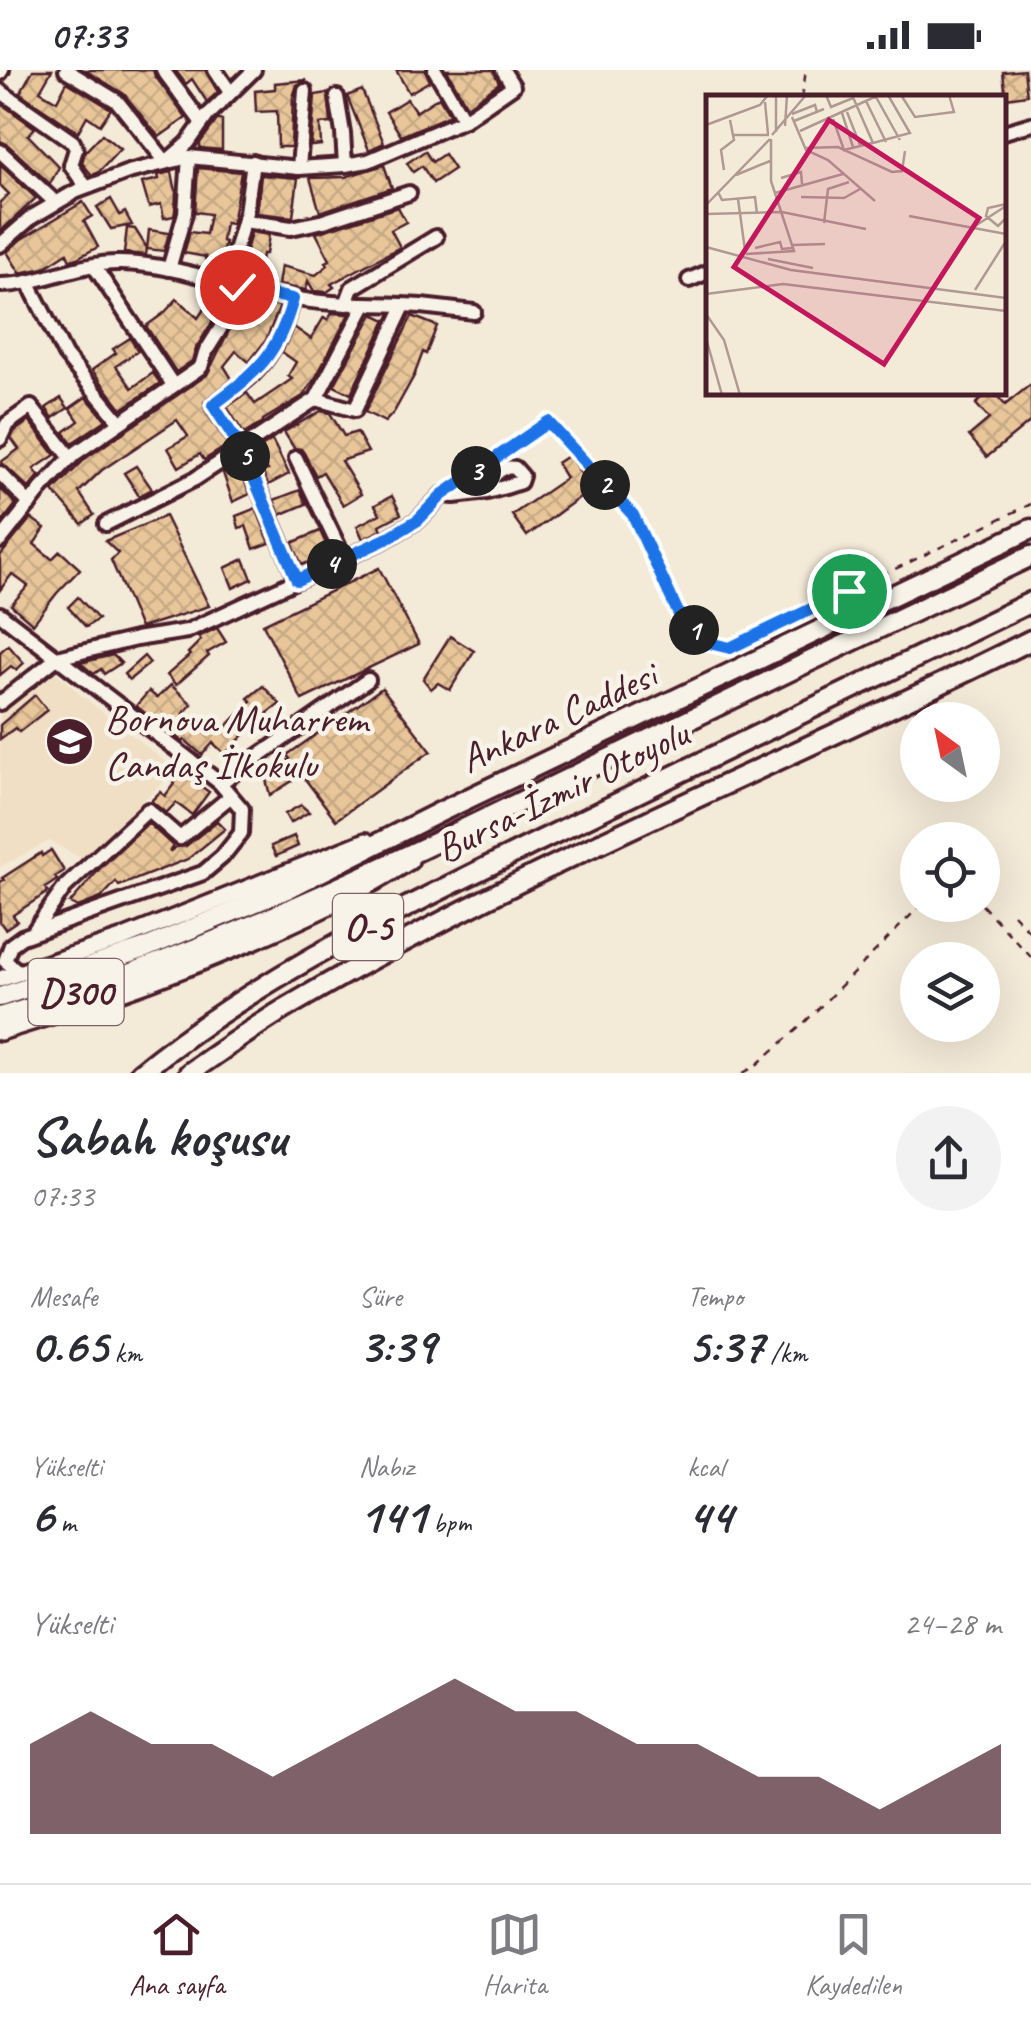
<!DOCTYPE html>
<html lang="tr">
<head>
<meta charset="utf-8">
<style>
  body { margin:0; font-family:Caveat,sans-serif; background:#f2f2f3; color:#2b2b33; height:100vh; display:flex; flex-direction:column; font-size:38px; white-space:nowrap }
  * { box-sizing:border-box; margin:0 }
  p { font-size:32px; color:#7c7c81 }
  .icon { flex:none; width:55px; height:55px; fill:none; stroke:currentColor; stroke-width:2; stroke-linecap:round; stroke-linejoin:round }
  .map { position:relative; height:1003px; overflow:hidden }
  .details { display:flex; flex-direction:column; background:#fff; flex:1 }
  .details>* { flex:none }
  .needle { width:65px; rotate:327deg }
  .fabs { position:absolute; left:900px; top:632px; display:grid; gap:20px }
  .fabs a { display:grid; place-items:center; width:100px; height:100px; border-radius:50%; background:#fff; box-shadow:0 10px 40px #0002; font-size:50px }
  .pin { position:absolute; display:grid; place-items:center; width:85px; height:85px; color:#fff; margin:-42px; border:5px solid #fff; border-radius:50%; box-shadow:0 2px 10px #0007 }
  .km { position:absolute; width:50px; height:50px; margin:-25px; border-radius:50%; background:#222; color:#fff; font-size:28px; line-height:50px; text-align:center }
  .round { display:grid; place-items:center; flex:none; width:105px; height:105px; border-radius:52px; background:#f2f2f3 }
  .headline { display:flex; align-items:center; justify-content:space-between; height:170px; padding:0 30px }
  h1 { font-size:55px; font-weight:700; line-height:75px }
  .metrics { display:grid; grid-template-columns:repeat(3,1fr); gap:15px; height:170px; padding:10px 30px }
  .metrics div { display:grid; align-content:center }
  .metrics b { font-size:50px; font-weight:700 }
  .metrics small { font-size:28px; font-weight:400 }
  .metrics p { font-size:28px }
  .chart { height:280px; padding:20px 30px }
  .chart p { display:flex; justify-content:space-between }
  .chart svg { width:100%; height:180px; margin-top:10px; fill:#4a1f2b; opacity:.7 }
  .status { display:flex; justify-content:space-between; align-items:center; height:70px; padding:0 50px; background:#fff; direction:ltr }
  .status svg { height:28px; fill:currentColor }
  .tab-bar { display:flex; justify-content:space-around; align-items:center; height:140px; border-top:2px solid #e1e1e2; background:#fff; font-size:28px; color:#7c7c81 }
  .tab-bar a { display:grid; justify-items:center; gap:5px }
  .tab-bar .on { color:#4a1f2b }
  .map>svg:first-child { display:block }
</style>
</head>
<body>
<div class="status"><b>07:33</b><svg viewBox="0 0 49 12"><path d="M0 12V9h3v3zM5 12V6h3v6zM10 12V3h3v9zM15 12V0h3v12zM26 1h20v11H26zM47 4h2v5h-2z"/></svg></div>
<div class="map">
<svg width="1031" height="1003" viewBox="0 0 1031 1003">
  <defs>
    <pattern id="building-cross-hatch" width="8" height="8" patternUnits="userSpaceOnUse" patternTransform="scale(2.5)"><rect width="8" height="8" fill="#e8c69a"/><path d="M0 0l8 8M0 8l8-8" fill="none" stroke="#c8aa85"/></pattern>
  </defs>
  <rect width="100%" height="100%" fill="#f4ead8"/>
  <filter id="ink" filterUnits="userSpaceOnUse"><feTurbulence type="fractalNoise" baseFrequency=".01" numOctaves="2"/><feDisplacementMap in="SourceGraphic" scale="20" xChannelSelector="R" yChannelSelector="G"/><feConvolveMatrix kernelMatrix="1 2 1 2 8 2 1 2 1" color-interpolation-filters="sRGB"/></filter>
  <g filter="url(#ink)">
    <path fill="#f0dfc5" d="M56,602L80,624L176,700L81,788L49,771L0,797V645Z"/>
    <g fill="url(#building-cross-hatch)" stroke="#4a1f2b" stroke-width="2.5">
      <path d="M33,0H52L40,21L57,31L67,12L111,39L100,55L87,46L78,62L20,23Z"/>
      <path d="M85,0H153L155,6L186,48L159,67L124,24Z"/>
      <path d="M175,0H205L218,22L207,32L192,9L186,14Z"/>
      <path d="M396,0H425L430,11L409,23Z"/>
      <path d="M447,0H493L499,13L467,36Z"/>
      <path d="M1024,0L1027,25L1006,28L1003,2Z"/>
      <path d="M307,10L297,15L293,27L291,77H278L277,41L256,42L255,21L275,19V13Z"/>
      <path d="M362,20L384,73L369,80L347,26Z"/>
      <path d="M328,23L331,53L320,54L321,75L311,76L315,25Z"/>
      <path d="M439,27L450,45L401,66L386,42L407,29L416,42Z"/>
      <path d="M0,33L35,58L28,65L59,97L50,114L7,74L0,71Z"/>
      <path d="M217,50H222V80L200,78V73Z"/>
      <path d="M102,64L120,79L98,103L92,105L82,93L85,82Z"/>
      <path d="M425,81L432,92L444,84L454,99L433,113L422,96L413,102L407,93Z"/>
      <path d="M0,95L36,128L0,162V132L9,124L0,115Z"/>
      <path d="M384,95L392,118L320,142L310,108L345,107Z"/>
      <path d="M198,98L241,102L232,154L225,153L222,171L225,172L220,193L205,189L206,187L184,183L190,162L206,164L210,144L195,142Z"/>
      <path d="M172,102L176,122L175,141L174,146L164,148L161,134L149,137L142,113L159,109L158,105Z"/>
      <path d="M261,105L298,108L293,147L257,143Z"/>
      <path d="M111,129L120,145L125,142L132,155L111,159L97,137Z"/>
      <path d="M83,132L92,146L84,151L98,177L75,189L70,190L67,183L44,198L20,203L7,182L20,170Z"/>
      <path d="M398,137L406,152L391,160L400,177L331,214L334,217L327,222L314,221L308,211L306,220L278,215L281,196L316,205L328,195L326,192L330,190L316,163Z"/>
      <path d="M127,158L135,159L147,178L146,185L124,183Z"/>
      <path d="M149,160L169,163L164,181L147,179Z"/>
      <path d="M251,162L269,165L266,184H262L258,211L240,206Z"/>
      <path d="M216,221L224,223L211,254L196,278L192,291L176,302L146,256L164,243L177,229L198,248Z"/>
      <path d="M261,232L280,236L266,270L249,292L236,281L224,296L232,309L204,332L205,340L228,375L204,390L200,384L179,397L168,378L188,366L177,350L102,400L79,422L94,445L82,454L53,421L86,388L207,305L234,250L250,255Z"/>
      <path d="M332,243L349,244L316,307L303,326L263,350V352L244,364L227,337L247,323L255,334L292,309L288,306L296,292L282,282L294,257L311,269L324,247L328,250Z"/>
      <path d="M373,244L386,250L351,324L334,316Z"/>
      <path d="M412,246L437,256L426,284L423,282L414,306L394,342L385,352L365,342Z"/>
      <path d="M130,268L138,281L116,296L132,318L153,303L160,313L122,339L92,300L116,283L113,279Z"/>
      <path d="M1031,314V351L987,387L969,366L989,349L976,334L989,322H994L1005,335Z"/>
      <path d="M86,327L106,350L72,373L64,362L79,351L70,338Z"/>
      <path d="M61,328L68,338L53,348L46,338Z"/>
      <path d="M321,341L330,343L344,366L357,362L368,382L341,391L361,424L343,435L323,402L316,406L304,383L301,379L294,378L284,362Z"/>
      <path d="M29,351L55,385L34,399L39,406L29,418L1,392L19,379L11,368L15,361Z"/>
      <path d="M272,370L289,404L268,415L262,401L268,400L255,381Z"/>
      <path d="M569,385L591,419L527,466L512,445L566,408L557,393Z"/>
      <path d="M237,393L250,424L233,432L223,403Z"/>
      <path d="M136,396L152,419L139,426L124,403Z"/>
      <path d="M0,418L16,434L0,455Z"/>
      <path d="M300,420L306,434L280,445L274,430Z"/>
      <path d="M392,426L401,444L380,455L382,460L363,469L357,456L380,444L375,435Z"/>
      <path d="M256,438L270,473L254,479L246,456L239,458L236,446Z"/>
      <path d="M165,446L209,536L140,558L111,490L118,483L105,471Z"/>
      <path d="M31,448L45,458L34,474L52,489L60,481L80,499L57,523L33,554L11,535L28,516L12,504L0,520V486Z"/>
      <path d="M320,461L330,483L302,495L292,473Z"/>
      <path d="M244,489L252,509L233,518L225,498Z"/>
      <path d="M379,498L419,574L302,630L263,554Z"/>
      <path d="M78,527L98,549L86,557L68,537Z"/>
      <path d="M217,558L226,572L207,583L209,586L176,615L167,605L190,585L188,583L201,570L199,567Z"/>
      <path d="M450,566L474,581L450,620L438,613L431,619L423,609Z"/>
      <path d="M8,575L24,593L16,600L11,596L0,605V582Z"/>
      <path d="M113,585L121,593L104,604L101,599L94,604L80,593Z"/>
      <path d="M144,586L150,593L129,610L124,604Z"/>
      <path d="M171,615L192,634L183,644L198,657L208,647L223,660L251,631L248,628L263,616L280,634L260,649L225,684L213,673L202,685L185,670L183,672L136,636L149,621L157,628Z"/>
      <path d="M382,618L431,681L336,750L302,705L270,725L265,706L290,689L287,685Z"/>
      <path d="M35,625L47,640L19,662L15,658L0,669V655Z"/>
      <path d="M182,703L209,722L192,745L176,733L166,743L151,731L160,722L165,726Z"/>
      <path d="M301,735L309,742L290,753L285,744Z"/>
      <path d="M217,751L225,759L188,789L119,816L116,812L101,828L78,837L70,833L102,796L148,753L173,776L169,782L176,777L186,776Z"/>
      <path d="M294,766L298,776L276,786L271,776Z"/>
      <path d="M51,780L64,801L55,807L57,810L45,818L48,822L13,845L17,851L5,859L0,852V812L4,810L2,808L41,783L42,786Z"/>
    </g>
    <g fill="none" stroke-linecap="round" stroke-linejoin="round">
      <defs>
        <g id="minor">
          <path d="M66,0L117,31L166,92L188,73L207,46L254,0"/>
          <path d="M163,0L202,53"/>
          <path d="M215,0L230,22"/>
          <path d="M435,0L464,50"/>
          <path d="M0,3L2,0"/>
          <path d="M0,21L73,72L76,79L71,95L86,117"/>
          <path d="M337,27L343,63L345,95"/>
          <path d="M1004,62L1031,54"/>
          <path d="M0,81L56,133"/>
          <path d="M299,98L305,21"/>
          <path d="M244,151L291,158L324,151L409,123"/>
          <path d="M0,175L32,147L75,122L128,102L189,87L299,98L345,95L368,91L464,50L513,16L503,0"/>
          <path d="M94,196L173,315"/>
          <path d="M169,199L185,143L189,87"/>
          <path d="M689,210L708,202"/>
          <path d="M28,212L65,285L120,352"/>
          <path d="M226,213L246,142L253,92"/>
          <path d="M0,215C41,215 78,192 120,193C179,194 234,219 292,228C334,236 378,233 421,236C439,238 457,240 474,242"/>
          <path d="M293,229C286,254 275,281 257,300C245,314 227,324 213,335L242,379L297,510"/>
          <path d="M346,234L352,218L436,167"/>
          <path d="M316,329L355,340L404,236"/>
          <path d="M0,369L7,354L31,337L71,388"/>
          <path d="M296,388L344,488"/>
          <path d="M0,403L30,434"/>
          <path d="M106,454L195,409L316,329L365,235"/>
          <path d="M0,471L42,418L73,385L201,297L205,283L220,259L237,217"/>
          <path d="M0,544L220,713L242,739L241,763L222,787L203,803L22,867L11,875L5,891L21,903"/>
          <path d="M0,633L57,588L136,569L187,561L386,469L418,450L442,425L454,426L487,422C499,419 509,416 520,412L522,406L515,398C500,395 490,407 490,421"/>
          <path d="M220,713L368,610"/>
          <path d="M34,861L65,817L148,740L180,768L231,726"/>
        </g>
        <g id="major">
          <path d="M0,909L121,869L366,771"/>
          <path d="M0,962C86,936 170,906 253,871C308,847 360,823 410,791"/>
        </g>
        <g id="highway">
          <path d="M0,927L143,879L285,820L440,742L1031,459"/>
          <path d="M0,947C199,888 386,797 573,706C725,632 878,558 1031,486"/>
          <path d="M140,1003C260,905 402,839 539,771C703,690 867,611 1031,532"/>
          <path d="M189,1003C224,979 259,953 296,932C532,793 787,692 1031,570"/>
        </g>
      </defs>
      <use href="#minor" stroke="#4a1f2b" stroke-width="20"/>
      <use href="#major" stroke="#4a1f2b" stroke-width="22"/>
      <use href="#highway" stroke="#4a1f2b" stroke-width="25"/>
      <g stroke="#4a1f2b" stroke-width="2.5" stroke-dasharray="8 8" stroke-linecap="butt">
        <path d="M802,28L806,0"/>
        <path d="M497,387L548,352L633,445L681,549L709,573L730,578L1031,434"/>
        <path d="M460,413L490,392"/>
        <path d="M982,835L1031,887"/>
        <path d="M1013,844L1031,863"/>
        <path d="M743,1003L754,997L802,955L921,835"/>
      </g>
      <use href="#minor" stroke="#f7f3e8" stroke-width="12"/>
      <use href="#major" stroke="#f7f3e8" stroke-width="15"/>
      <use href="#highway" stroke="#f7f3e8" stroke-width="18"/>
    </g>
  </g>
  <g fill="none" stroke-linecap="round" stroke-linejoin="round" filter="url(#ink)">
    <defs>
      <path id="route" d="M237,217L293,229C278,285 257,302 213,335L242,380L297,510L386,469L418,450L442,425L548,352L633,445L681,549L709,573L730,578L849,521"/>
    </defs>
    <use href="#route" stroke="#fff" stroke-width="20"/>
    <use href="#route" stroke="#1a73e8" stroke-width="12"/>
  </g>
  <defs>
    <symbol id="school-disc" viewBox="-11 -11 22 22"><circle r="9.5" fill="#4a1f2b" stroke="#f7f3e8"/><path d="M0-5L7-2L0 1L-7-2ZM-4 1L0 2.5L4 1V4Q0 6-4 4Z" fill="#fff"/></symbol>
  </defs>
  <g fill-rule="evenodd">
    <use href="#school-disc" x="42" y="644" width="55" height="55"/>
  </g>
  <g text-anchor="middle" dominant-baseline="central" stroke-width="9" stroke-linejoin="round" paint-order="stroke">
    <g fill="#f7f3e8" stroke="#7e5f64" stroke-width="2.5">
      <rect x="333" y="824" width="70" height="66" rx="8"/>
      <rect x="28.5" y="889" width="95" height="66" rx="8"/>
    </g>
    <g font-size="38" font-weight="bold" fill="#4a1f2b">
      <text x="368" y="857">O-5</text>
      <text x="76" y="922">D300</text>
    </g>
    <g font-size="40" fill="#4a1f2b" stroke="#f7f3e8">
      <text transform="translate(558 647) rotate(-25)">Ankara Caddesi</text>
      <text transform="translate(562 721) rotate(-26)">Bursa-İzmir Otoyolu</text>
    </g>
    <g font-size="40" fill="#4a1f2b" stroke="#f7f3e8" text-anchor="start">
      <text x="105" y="649">Bornova Muharrem<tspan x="105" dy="46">Candaş İlkokulu</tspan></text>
    </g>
  </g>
  <g transform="translate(706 25)">
    <rect width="300" height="300" fill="#f4ead8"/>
    <path fill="none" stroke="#b09993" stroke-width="2.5" d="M120,0L125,12L147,3M146,0L167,48L204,38L182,0M195,0L209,22L248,17L243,0M170,2L194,45M160,6L180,47M59,7L62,39M141,17L154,50M136,18L147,52M86,19L109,10L111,17M86,22L100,55L122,65L169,106M127,24L138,55L166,48M88,26L118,14M0,30L54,10L62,0M79,31L81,0M94,36L173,0M70,37V0M27,40H63M66,40L100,0M99,53L132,52L186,77L196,76L199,56M18,75L15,55L28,45L24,25M30,80L64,66M75,83L95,77L96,89M12,97L16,105L49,102L51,119M69,98L137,79M95,102L138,103L154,94M32,104L39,155M300,109L282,113L280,121L292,131L300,123M0,110L64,44M0,119L76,117L160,134L154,133M203,121L300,139M118,128L122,94L143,87M269,131L300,111M87,150L119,149M0,152L85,175L300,203M49,153L74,147L76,154L86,153M40,159L88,156L65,86V44M62,164L107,173M269,195L300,146M0,199L77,189L300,216M0,219L18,245L34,300M0,243L16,300"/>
    <path fill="#c2185b" fill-opacity="0.15" stroke="#c2185b" stroke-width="5" d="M123,25L273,123L178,269L28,172Z"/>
    <rect width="300" height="300" fill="none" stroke="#4a1f2b" stroke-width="5"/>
  </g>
</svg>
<div class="fabs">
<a><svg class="needle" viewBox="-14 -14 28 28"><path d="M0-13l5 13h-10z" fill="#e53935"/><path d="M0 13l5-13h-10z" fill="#7c7c81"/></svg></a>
<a><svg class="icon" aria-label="locate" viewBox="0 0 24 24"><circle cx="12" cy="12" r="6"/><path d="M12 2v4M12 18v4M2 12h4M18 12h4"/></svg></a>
<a><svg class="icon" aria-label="layers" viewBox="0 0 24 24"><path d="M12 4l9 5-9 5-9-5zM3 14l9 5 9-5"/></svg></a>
</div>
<div class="pin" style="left:849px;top:521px;background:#1e9e55"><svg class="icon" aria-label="arrive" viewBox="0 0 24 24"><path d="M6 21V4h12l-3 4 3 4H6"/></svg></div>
<div class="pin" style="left:237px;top:217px;background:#d93025"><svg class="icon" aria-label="check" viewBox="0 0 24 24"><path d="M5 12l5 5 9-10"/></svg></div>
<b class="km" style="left:694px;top:560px">1</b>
<b class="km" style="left:605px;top:415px">2</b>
<b class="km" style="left:476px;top:401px">3</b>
<b class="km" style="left:332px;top:494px">4</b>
<b class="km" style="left:245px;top:386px">5</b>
</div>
<section class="details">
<div class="headline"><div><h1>Sabah koşusu</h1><p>07:33</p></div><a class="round"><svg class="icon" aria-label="share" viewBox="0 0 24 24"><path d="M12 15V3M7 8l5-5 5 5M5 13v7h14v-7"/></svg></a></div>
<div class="metrics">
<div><p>Mesafe</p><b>0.65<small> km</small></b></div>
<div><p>Süre</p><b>3:39</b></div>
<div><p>Tempo</p><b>5:37<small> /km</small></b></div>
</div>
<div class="metrics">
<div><p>Yükselti</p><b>6<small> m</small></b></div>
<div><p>Nabız</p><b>141<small> bpm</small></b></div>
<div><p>kcal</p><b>44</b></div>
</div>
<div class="chart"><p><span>Yükselti</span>24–28 m</p>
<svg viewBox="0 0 160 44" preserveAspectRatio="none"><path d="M0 44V22L10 14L20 22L30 22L40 30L50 22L60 14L70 6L80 14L90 14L100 22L110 22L120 30L130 30L140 38L150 30L160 22V44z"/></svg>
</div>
</section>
<nav class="tab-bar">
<a class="on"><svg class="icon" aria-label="home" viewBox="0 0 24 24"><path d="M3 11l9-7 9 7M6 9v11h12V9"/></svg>Ana sayfa</a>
<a><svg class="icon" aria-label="map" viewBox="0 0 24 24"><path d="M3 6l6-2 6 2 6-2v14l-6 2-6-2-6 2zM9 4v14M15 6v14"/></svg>Harita</a>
<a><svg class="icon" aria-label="saved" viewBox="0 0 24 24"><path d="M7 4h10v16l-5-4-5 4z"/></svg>Kaydedilen</a>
</nav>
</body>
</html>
